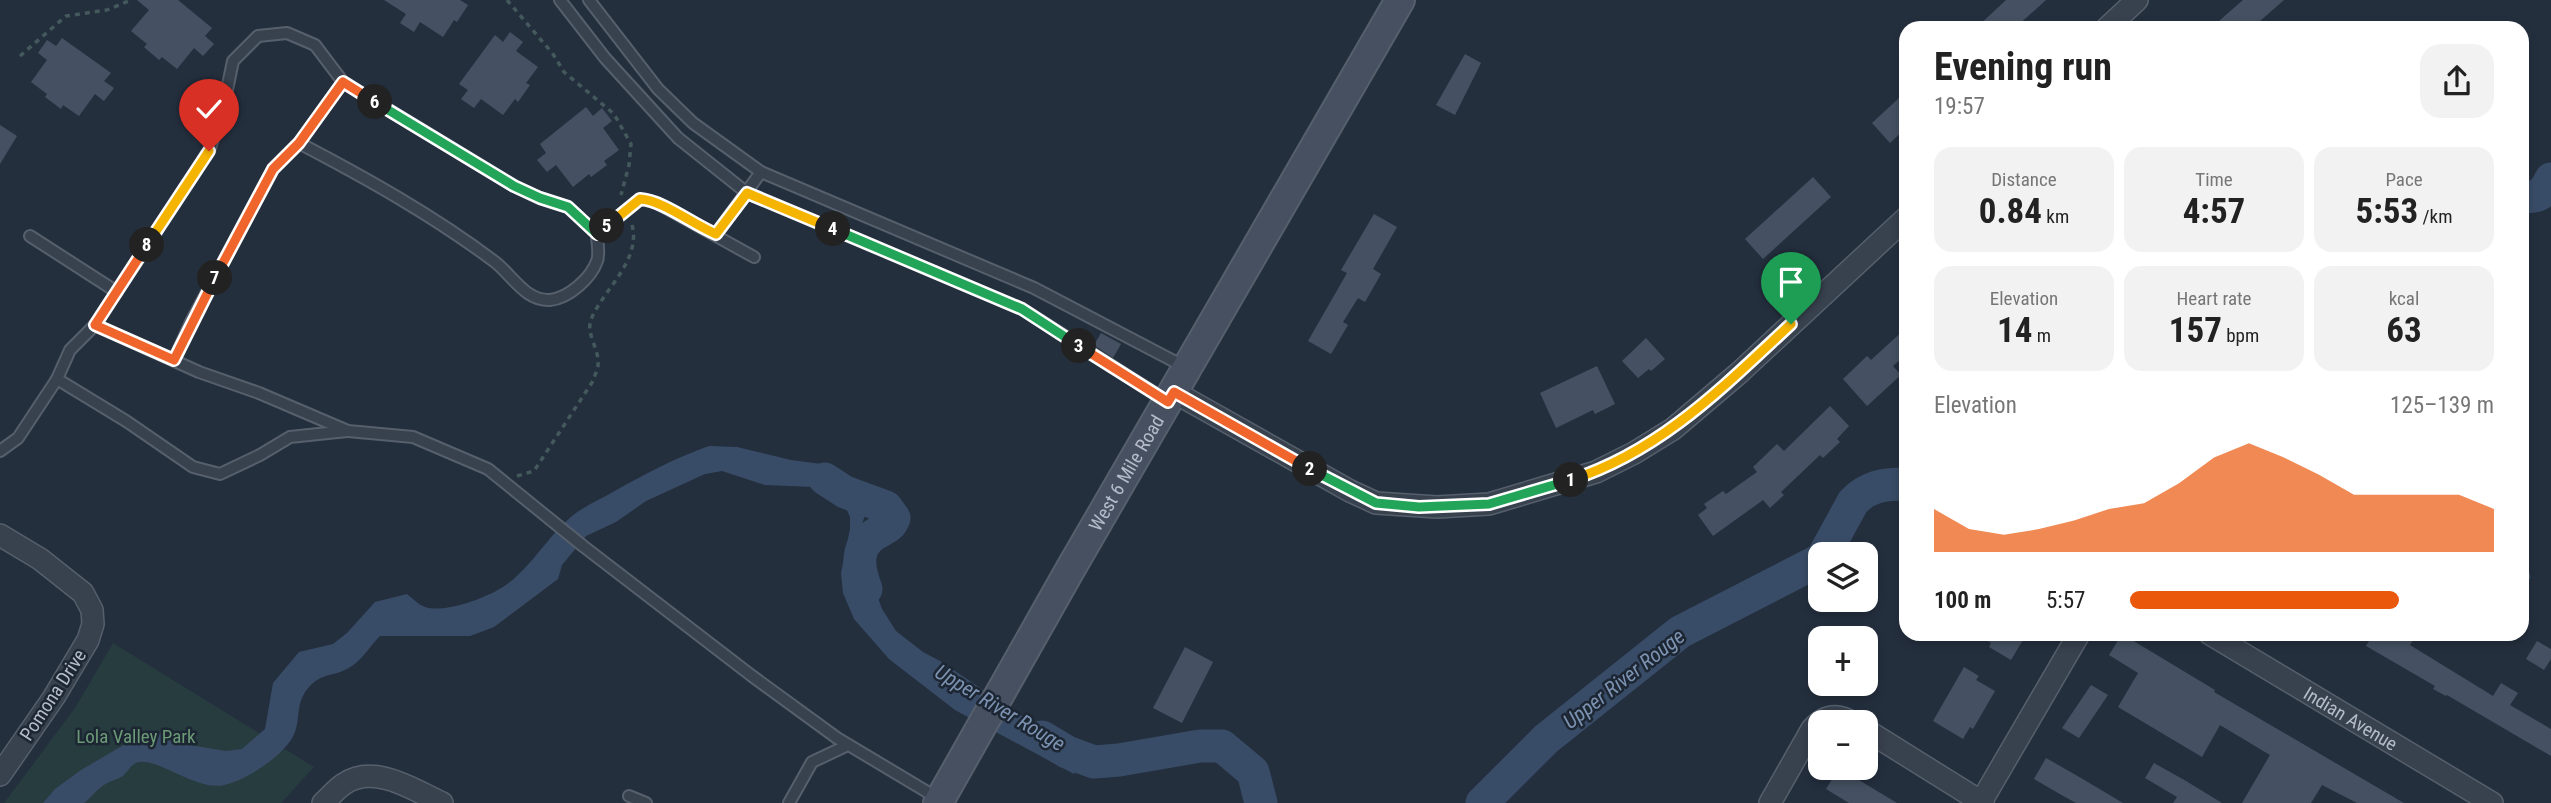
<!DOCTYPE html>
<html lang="en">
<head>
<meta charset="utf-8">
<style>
  body { margin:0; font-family:"Roboto Condensed",sans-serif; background:#f2f2f2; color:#222; height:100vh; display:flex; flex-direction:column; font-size:26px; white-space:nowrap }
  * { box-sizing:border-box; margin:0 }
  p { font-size:23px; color:#767676 }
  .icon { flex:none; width:38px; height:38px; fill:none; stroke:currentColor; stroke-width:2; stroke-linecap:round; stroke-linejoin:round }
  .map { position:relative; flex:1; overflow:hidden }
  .panel { position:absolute; left:1899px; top:21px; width:630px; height:620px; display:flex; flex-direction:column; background:#fff; border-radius:21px; box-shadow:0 4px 10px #0003 }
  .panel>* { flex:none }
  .buttons { position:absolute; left:1808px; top:542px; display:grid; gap:14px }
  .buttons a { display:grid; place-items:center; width:70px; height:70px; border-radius:14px; background:#fff; box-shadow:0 4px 10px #0003; font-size:35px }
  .pin { position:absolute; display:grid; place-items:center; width:60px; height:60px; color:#fff; margin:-72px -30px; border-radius:50% 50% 50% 0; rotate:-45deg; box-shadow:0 0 7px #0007 }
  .pin .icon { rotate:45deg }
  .km { position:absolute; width:35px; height:35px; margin:-18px; border-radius:50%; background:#222; color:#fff; font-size:19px; line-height:35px; text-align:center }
  .round { display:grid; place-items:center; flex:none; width:74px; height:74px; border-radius:21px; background:#f2f2f2 }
  .headline { display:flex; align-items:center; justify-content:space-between; height:119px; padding:0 35px }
  h1 { font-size:38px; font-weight:700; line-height:52px }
  .stats { display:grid; grid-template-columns:repeat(3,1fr); gap:10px; height:119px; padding:7px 35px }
  .stats div { display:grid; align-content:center; border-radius:18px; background:#f2f2f2; text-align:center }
  .stats b { font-size:35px; font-weight:700 }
  .stats small { font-size:19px; font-weight:400 }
  .stats p { font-size:19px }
  .chart { height:196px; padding:14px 35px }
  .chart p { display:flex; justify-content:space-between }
  .chart svg { width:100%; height:126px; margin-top:7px; fill:#ea580c; opacity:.7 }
  ul { padding:0 35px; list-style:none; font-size:23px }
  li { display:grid; grid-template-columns:112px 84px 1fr; align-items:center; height:52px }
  li i { height:18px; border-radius:9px; background:#ea580c }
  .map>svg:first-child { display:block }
</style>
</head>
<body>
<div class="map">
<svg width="2551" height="803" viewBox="0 0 2551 803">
  <rect width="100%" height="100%" fill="#242f3e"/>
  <path fill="#263c3f" d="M113,643L314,767L281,803H4L75,708Z"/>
  <path fill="#394c67" d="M709,446L737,447L791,460L821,464L850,485L864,489L867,510L859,532L866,565L882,609L896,631L923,652L940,661L1034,724L1084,752L1074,774L955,710L889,659L854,619L843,593L841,573L850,529V517L844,503L833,494L814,487L765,485L722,471L705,474L646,501L616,522L586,536L562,565L558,579L494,627L470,636H380C369,647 361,662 347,669C331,677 322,673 309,687C295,703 301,715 295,732C287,754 247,780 224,785C195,792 152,752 134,764C130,767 127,772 123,776C117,780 109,781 104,785C96,790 91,798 84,803H43L55,789L81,770L139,736L166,733L183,744L226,751L242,749L265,729L273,683L299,652L333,644L347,633L375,602L407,594C412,598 419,605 425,607C446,614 493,596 510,582C535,562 550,533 576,513C587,505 601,499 613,492C645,474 675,458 709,446Z"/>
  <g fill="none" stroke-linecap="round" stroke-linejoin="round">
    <g stroke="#394c67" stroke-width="5">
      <path d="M2522,387V395"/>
      <path d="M2522,557L2528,577"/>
    </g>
    <g stroke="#394c67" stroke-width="33">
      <path d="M2522,196C2538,199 2544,193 2551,179"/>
      <path d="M825,479L845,492L886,507L894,518C891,527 885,528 877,533C854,546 858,568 866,589"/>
      <path d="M1824,555L1853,502C1868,486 1884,484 1906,484"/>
      <path d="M1042,737L1067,752L1094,762L1119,760L1200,746H1222L1253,772L1261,803"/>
      <path d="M1482,803L1546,739L1680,632L1820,560"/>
    </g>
  </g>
  <g fill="#455162">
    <path d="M137,0H178L212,28L205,36L214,44L203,56L194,48L177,69L162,57L159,60L144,47L147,44L131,31L149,10Z"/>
    <path d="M384,0H460L468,5L457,22L454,20L443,37L420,22L414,32L400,23L406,14Z"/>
    <path d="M2006,0H2046L2015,28H1976Z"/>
    <path d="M2243,0H2284L2252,28H2211Z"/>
    <path d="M510,32L523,42L516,51L538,67L526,83L530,85L518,102L515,99L503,115L481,99L474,108L461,99L468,90L459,84L495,35L503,42Z"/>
    <path d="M62,38L111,73L104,81L114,88L104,101L95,94L79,116L63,105L61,109L45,97L47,94L31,82L47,60L38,53L47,40L56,46Z"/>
    <path d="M1465,54L1481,63L1455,115L1436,105Z"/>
    <path d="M1899,98L1906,105V128L1890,143L1872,123Z"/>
    <path d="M586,107L593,116L602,108L612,121L603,128L619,150L604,161L607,165L591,177L589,174L573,187L556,165L547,172L537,160L546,153L540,144Z"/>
    <path d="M0,125L17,136L0,164Z"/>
    <path d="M1813,177L1831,197L1763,259L1745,239Z"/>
    <path d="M1374,214L1397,227L1373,269L1381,274L1365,302L1358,298L1343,322L1348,325L1331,354L1308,341L1347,273L1341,270Z"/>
    <path d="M1906,328V355L1893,366L1901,375L1867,406L1843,379L1867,356L1871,360Z"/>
    <path d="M1101,333L1121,344L1113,358L1094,345Z"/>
    <path d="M1646,338L1665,359L1651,371L1649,369L1638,378L1622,361Z"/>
    <path d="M1597,366L1615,404L1595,414L1593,410L1556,428L1540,393Z"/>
    <path d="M1830,406L1849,426L1837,439L1840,442L1823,458L1820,455L1781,492L1784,495L1770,508L1763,500L1713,536L1698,515L1707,508L1704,504L1723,491L1726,494L1757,472L1753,467L1777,444L1784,451Z"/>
    <path d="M1975,634H2013L2023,640L2011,660L1989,647L1991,643Z"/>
    <path d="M2122,634L2215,690L2214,692L2404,803H2357L2322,785L2311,803H2242L2270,755L2220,725L2202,757L2118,707L2138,673L2109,655Z"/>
    <path d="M2373,634H2417L2410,645L2493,696L2501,683L2518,693L2510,705L2551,729V756L2447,695L2446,696L2433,689L2435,686L2366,646Z"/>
    <path d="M2537,641L2551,649V659L2544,670L2526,659Z"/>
    <path d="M1185,647L1213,662L1182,723L1153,708Z"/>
    <path d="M1964,667L1979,676L1976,680L1995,691L1973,729L1970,727L1963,739L1933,721Z"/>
    <path d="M2091,685L2108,695L2079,738L2062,728Z"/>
    <path d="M2046,758L2081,778L2123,803H2076L2058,793L2034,779Z"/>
    <path d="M2154,763L2186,781L2222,803H2173L2177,797L2145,778Z"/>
    <path d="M1839,768L1897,803H1849L1826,789Z"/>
  </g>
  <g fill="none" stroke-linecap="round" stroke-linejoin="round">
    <defs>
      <g id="service">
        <path d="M560,0L605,58L678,138L747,193L1022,309L1167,401"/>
        <path d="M589,0L658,89L693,123L761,172L1034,288L1185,367"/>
        <path d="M597,234L640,199L655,202L754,257"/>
        <path d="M716,234L761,172"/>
        <path d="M30,236L117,292"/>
        <path d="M95,325L199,372L259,393L348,431L413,437L488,469L583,546L752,676L837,738L939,799"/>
        <path d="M174,360L191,322L273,169L299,143L343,82"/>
        <path d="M57,379L126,421L193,467L220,474L260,455L290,437L347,431"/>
        <path d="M0,451L18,438L57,379L70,350L95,325L209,151L224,104L233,61L258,36L287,33L315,45L343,82L514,186L539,198L568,207L597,234C597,242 600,254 597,261C591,278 569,298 550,300C525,301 512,275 495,262C434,216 366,178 299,143"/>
        <path d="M629,796L646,803"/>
        <path d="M789,803L812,762L848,745"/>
      </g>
      <g id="minor">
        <path d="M2107,28L2137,0"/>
        <path d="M1174,392L1350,491L1376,503L1437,507L1489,504L1596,472L1634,453L1673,429L1739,373L1906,218"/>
        <path d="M0,535L40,559L83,593L92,610L93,624L88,640L54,697L0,775"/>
        <path id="s1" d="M2210,634L2492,803"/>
        <path d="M1866,730L1983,803"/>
        <path d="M1981,802L2079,634"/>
        <path d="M323,803C330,797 336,789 344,784C374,763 414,790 442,803"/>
        <path d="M1770,803L1812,729C1824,716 1837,713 1853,723"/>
      </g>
      <g id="secondary">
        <path id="s2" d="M938,803L1071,568L1400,0"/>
      </g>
    </defs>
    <use href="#service" stroke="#565f6c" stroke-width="14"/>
    <use href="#minor" stroke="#565f6c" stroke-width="24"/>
    <use href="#secondary" stroke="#565f6c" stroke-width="32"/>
    <g stroke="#44595c" stroke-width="3.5" stroke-dasharray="5 5" stroke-linecap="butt">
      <path d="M507,0L553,54L564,72L614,114L631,144L629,165L621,195"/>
      <path d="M20,56L66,16L107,10L131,0"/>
      <path d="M517,476L534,471L593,381C594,376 598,370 598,365C600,349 584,333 592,317C606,287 641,260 632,225"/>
    </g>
    <use href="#service" stroke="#38414e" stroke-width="10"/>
    <use href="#minor" stroke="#38414e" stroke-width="21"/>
    <use href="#secondary" stroke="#465061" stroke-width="28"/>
  </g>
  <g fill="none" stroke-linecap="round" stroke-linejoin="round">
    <defs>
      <path id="split-1" d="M1571,480C1661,451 1723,387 1791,324"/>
      <path id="split-2" d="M1310,469L1376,503L1419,507L1489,504L1571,480"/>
      <path id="split-3" d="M1079,346L1168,402L1174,392L1310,469"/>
      <path id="split-4" d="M833,229L1022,309L1079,346"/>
      <path id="split-5" d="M607,226L640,199C662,200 694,225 716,234L747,193L833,229"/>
      <path id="split-6" d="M375,102L514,186L540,198L568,207L597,234L607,226"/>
      <path id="split-7" d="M215,278L273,169L299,143L343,82L375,102"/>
      <path id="split-8" d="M147,245L95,325L174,360L215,278"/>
      <path id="split-9" d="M147,245L209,151"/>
    </defs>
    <use href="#split-1" stroke="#fff" stroke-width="14"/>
    <use href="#split-2" stroke="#fff" stroke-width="14"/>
    <use href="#split-3" stroke="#fff" stroke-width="14"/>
    <use href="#split-4" stroke="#fff" stroke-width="14"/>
    <use href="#split-5" stroke="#fff" stroke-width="14"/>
    <use href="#split-6" stroke="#fff" stroke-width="14"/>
    <use href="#split-7" stroke="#fff" stroke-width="14"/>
    <use href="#split-8" stroke="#fff" stroke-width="14"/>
    <use href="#split-9" stroke="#fff" stroke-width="14"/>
    <use href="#split-1" stroke="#f5b400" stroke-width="9"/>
    <use href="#split-2" stroke="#22a559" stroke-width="9"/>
    <use href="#split-3" stroke="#f0652b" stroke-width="9"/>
    <use href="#split-4" stroke="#22a559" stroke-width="9"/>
    <use href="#split-5" stroke="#f5b400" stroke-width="9"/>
    <use href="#split-6" stroke="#22a559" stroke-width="9"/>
    <use href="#split-7" stroke="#f0652b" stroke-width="9"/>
    <use href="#split-8" stroke="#f0652b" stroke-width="9"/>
    <use href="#split-9" stroke="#f5b400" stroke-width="9"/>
  </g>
  <g text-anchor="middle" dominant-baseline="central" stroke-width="5" stroke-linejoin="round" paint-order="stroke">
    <g font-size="19" fill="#b4bcc9" stroke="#1d2633">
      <text stroke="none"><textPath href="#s2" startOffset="380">West 6 Mile Road</textPath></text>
      <text transform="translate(53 695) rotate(-57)">Pomona Drive</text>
      <text stroke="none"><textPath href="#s1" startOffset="164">Indian Avenue</textPath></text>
    </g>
    <g font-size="19" fill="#6b9a76" stroke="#1d2633">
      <text x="136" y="736">Lola Valley Park</text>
    </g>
    <g font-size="21" font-style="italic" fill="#7c92b1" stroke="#1d2633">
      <text transform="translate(1624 679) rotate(-38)">Upper River Rouge</text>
      <text transform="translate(1000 708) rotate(31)">Upper River Rouge</text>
    </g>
  </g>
</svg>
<div class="buttons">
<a><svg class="icon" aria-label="layers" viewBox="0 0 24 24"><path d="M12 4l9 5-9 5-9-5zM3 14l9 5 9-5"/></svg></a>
<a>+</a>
<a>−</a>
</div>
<div class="pin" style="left:1791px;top:324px;background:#1e9e55"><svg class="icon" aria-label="arrive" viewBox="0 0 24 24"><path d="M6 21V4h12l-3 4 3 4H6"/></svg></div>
<div class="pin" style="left:209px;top:151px;background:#d93025"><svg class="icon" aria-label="check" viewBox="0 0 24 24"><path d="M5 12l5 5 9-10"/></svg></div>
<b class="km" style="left:1571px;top:480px">1</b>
<b class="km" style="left:1310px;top:469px">2</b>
<b class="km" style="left:1079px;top:346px">3</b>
<b class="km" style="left:833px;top:229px">4</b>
<b class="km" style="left:607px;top:226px">5</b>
<b class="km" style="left:375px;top:102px">6</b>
<b class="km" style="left:215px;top:278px">7</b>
<b class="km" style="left:147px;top:245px">8</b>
<section class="panel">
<div class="headline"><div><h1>Evening run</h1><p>19:57</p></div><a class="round"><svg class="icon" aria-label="share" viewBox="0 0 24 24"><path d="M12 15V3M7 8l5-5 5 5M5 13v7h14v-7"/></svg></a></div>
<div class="stats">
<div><p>Distance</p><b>0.84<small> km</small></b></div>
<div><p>Time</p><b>4:57</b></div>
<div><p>Pace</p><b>5:53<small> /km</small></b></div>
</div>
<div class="stats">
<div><p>Elevation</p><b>14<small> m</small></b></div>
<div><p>Heart rate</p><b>157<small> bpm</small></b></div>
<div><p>kcal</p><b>63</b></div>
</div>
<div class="chart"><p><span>Elevation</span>125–139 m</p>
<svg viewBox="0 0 160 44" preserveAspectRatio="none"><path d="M0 44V29L10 36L20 38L30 36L40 33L50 29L60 27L70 20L80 11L90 6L100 11L110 17L120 24L130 24L140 24L150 24L160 29V44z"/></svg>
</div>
<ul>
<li><b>100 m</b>5:57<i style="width:74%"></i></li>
</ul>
</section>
</div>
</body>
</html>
